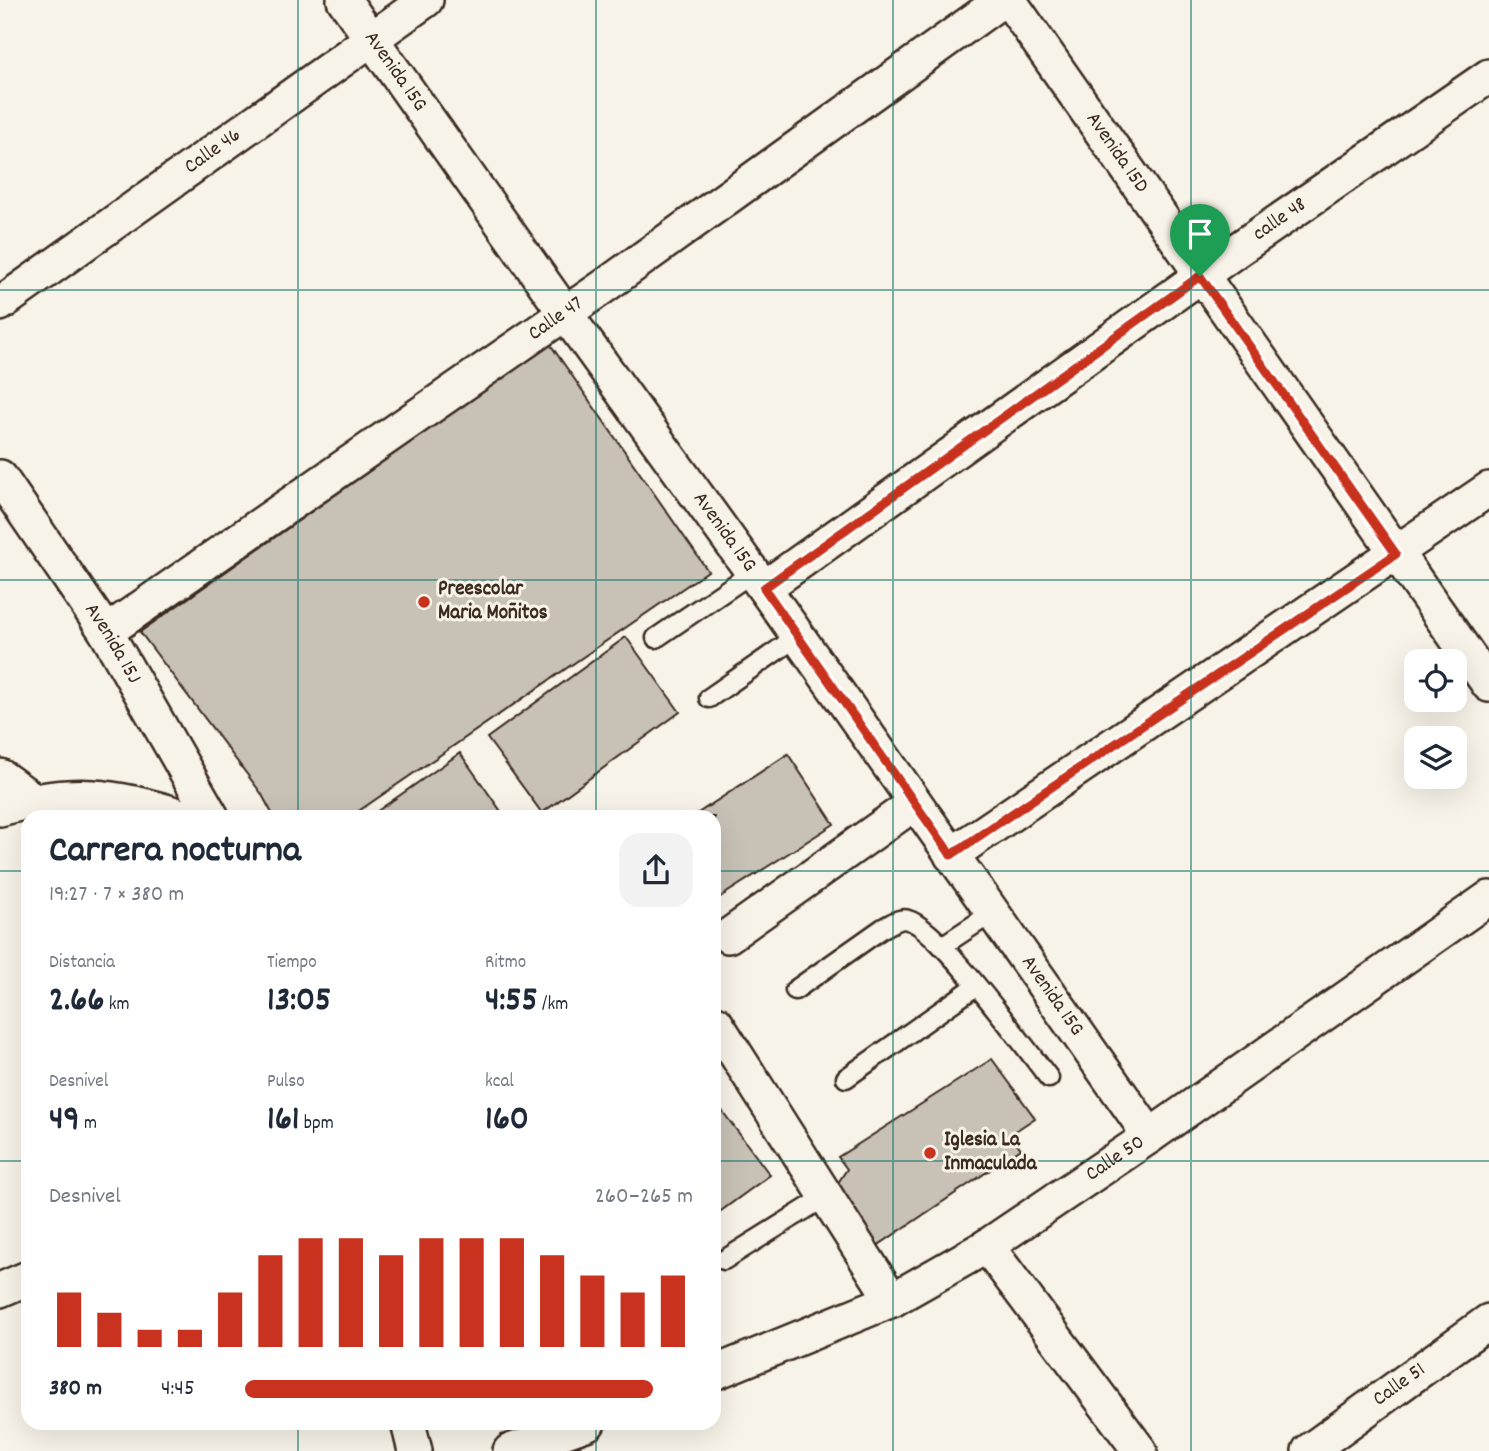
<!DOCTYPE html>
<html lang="es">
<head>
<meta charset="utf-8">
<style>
  body { margin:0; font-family:Dekko,sans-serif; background:#f2f2f3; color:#1f2937; height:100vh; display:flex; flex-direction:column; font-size:26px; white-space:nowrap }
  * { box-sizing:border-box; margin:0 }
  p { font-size:23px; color:#747a83 }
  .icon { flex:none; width:38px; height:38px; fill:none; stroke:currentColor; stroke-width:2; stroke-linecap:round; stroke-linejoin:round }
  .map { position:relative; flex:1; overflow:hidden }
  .sheet { position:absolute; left:21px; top:810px; width:700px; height:620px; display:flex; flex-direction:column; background:#fff; border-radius:21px; box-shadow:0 7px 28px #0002 }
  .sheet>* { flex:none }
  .tools { position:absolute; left:1404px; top:649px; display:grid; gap:14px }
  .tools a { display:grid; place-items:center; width:63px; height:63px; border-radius:14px; background:#fff; box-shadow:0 7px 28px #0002; font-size:35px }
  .pin { position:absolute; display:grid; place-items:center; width:60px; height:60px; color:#fff; margin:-72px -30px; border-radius:50% 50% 50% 0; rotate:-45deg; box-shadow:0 0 7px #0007 }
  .pin .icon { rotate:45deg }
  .round { display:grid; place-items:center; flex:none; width:74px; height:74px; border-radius:21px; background:#f2f2f3 }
  .head { display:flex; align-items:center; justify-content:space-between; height:119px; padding:0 28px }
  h1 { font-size:38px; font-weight:800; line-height:52px }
  .metrics { display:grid; grid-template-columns:repeat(3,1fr); gap:10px; height:119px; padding:7px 28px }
  .metrics div { display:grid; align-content:center }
  .metrics b { font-size:35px; font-weight:800 }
  .metrics small { font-size:19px; font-weight:400 }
  .metrics p { font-size:19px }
  .chart { height:196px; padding:14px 28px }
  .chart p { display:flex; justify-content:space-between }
  .chart svg { width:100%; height:126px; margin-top:7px; stroke:#c8321e; stroke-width:6 }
  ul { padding:0 28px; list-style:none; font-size:23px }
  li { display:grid; grid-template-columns:112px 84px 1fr; align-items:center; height:52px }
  li i { height:18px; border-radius:9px; background:#c8321e }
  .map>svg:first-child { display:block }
</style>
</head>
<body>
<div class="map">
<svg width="1489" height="1451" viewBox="0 0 1489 1451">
  <rect width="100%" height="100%" fill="#f7f3e8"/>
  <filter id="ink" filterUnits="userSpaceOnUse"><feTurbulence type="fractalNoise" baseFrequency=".0143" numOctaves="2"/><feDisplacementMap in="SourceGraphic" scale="14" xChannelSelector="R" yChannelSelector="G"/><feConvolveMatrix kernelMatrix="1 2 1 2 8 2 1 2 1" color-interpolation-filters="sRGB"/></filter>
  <g filter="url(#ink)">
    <g fill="#c8c1b6" stroke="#3b2a1e" stroke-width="2">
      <path d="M550,344L708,571L350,817H274L261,793L140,632Z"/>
      <path d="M626,637L680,712L542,813L487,738Z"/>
      <path d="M460,753L505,817H369Z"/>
      <path d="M788,754L834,824L714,901V817H692Z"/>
      <path d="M992,1059L1035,1118L1011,1134L1021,1149L877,1246L836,1186L847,1169L838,1157Z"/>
      <path d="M714,1100L770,1175L714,1216Z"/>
    </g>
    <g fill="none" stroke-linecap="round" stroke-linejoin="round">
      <defs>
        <g id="service">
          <path d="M656,638L753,572"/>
          <path d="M709,698L798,636"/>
          <path d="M942,946L992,913"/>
          <path d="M795,990L883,928C891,924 900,917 908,920C938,927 1026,1049 1049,1078"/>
          <path d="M846,1078L976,986"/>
          <path d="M724,1260L825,1197"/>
        </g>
        <g id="minor">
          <path id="s1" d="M344,0L565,313L764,588L1150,1136"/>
          <path id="s2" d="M1009,0L1489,685"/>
          <path id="s3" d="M0,304L426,0"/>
          <path id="s4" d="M0,477L106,632L212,817"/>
          <path id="s5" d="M764,588L1234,252L1489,76"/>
          <path id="s6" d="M106,632L606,285L1002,0"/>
          <path d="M0,776L35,801"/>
          <path d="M0,809C73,789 114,794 185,817"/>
          <path d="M951,855L1489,489"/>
          <path d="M728,936L915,803"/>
          <path d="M716,1023L892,1300"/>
          <path d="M987,1246L1140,1451"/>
          <path d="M0,1290L28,1278"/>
          <path id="s7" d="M714,1373L892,1300L987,1246L1150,1136L1489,898"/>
          <path d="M408,1423L415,1451"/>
          <path d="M510,1451L588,1423"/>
          <path id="s8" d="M1309,1451L1489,1321"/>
        </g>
      </defs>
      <use href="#service" stroke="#3b2a1e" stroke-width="23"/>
      <use href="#minor" stroke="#3b2a1e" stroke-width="38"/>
      <use href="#service" stroke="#f7f3e8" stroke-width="18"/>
      <use href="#minor" stroke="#f7f3e8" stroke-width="33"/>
    </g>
  </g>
  <g fill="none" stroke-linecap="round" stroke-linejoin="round" filter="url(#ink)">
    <defs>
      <path id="route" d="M1200,276L1396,554L951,855L764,588Z"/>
    </defs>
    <use href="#route" stroke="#fff" stroke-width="14"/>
    <use href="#route" stroke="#c8321e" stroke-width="9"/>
  </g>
  <path fill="none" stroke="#0f766e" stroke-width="2" stroke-opacity="0.55" d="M298,0V817M596,0V817M893,0V1451M1191,0V1451M0,290H1489M0,580H1489M0,871H28M714,871H1489M0,1161H28M714,1161H1489M298,1423V1451M596,1423V1451"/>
  <g fill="#c8321e" stroke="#f7f3e8" stroke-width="2.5">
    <circle cx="424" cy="602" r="7"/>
    <circle cx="930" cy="1153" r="7"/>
  </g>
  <g text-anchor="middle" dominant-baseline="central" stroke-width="6" stroke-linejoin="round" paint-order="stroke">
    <g font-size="21" fill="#3b2a1e" stroke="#f7f3e8">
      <text stroke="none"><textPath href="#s1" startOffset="88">Avenida 15G</textPath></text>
      <text stroke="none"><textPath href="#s3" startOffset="262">Calle 46</textPath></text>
      <text stroke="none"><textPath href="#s2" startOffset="187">Avenida 15D</textPath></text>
      <text stroke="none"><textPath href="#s5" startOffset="634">calle 48</textPath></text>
      <text stroke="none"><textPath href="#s6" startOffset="548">Calle 47</textPath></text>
      <text stroke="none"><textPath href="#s1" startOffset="654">Avenida 15G</textPath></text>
      <text stroke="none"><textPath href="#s4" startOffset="201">Avenida 15J</textPath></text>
      <text stroke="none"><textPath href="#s1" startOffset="1222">Avenida 15G</textPath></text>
      <text stroke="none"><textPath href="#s7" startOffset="457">Calle 50</textPath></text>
      <text stroke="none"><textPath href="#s8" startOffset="112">Calle 51</textPath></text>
    </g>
    <g font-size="21" font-weight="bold" fill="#3b2a1e" stroke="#f7f3e8" text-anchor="start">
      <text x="438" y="590">Preescolar<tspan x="438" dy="24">Maria Moñitos</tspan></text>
      <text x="944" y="1141">Iglesia La<tspan x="944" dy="24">Inmaculada</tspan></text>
    </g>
  </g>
</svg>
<div class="tools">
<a><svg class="icon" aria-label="locate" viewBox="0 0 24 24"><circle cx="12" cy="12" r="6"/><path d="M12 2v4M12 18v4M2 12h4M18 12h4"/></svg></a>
<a><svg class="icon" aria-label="layers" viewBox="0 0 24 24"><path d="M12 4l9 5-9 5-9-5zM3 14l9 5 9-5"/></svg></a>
</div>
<div class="pin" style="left:1200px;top:276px;background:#1e9e55"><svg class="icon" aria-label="arrive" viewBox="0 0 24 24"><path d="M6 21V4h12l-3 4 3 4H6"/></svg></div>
<section class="sheet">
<div class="head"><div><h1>Carrera nocturna</h1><p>19:27 · 7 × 380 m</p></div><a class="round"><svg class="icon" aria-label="share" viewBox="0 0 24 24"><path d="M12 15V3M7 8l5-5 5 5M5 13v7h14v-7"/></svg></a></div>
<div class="metrics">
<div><p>Distancia</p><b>2.66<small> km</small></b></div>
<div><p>Tiempo</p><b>13:05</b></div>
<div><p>Ritmo</p><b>4:55<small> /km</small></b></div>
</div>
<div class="metrics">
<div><p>Desnivel</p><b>49<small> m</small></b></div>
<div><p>Pulso</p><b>161<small> bpm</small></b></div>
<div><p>kcal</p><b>160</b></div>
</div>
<div class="chart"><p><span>Desnivel</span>260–265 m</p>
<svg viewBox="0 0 160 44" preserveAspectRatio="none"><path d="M5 44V25M15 44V32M25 44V38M35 44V38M45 44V25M55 44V12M65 44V6M75 44V6M85 44V12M95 44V6M105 44V6M115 44V6M125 44V12M135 44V19M145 44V25M155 44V19"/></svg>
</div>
<ul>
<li><b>380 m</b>4:45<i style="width:91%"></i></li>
</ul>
</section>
</div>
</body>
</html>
